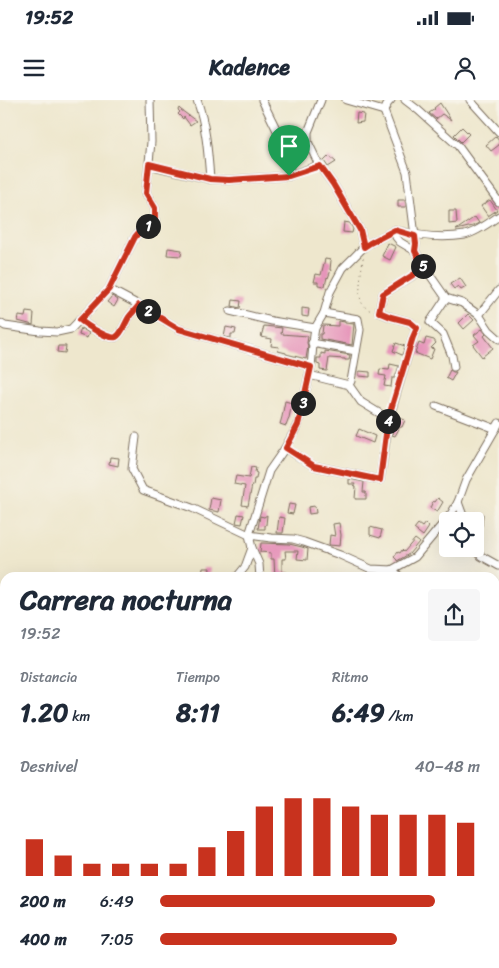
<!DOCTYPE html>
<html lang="es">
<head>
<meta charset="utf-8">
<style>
  body { margin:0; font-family:Sriracha,sans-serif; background:#f6f6f7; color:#1f2937; height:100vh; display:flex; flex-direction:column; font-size:19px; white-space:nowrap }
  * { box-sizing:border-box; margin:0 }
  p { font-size:16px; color:#747a83 }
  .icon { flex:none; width:28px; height:28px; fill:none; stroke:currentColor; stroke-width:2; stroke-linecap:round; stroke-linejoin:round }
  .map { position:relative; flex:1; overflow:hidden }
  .panel { position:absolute; left:0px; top:472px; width:500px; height:396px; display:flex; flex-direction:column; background:#fff; border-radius:15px 15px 0 0; box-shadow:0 5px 20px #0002 }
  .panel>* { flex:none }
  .fabs { position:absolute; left:439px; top:412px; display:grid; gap:10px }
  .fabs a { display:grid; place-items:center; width:45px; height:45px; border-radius:5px; background:#fff; box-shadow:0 5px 20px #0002; font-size:25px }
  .pin { position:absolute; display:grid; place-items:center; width:42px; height:42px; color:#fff; margin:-51px -21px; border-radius:50% 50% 50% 0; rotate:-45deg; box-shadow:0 0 5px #0007 }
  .pin .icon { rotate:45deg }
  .km { position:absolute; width:25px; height:25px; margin:-12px; border-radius:50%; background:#222; color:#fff; font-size:14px; line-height:25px; text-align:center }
  .round { display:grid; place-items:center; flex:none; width:52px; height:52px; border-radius:5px; background:#f6f6f7 }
  .summary { display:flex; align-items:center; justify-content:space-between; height:85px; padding:0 20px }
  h1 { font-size:28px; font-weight:700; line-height:38px }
  .figures { display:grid; grid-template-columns:repeat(3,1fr); gap:8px; height:85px; padding:5px 20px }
  .figures div { display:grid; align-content:center }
  .figures b { font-size:25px; font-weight:700 }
  .figures small { font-size:14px; font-weight:400 }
  .figures p { font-size:14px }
  .chart { height:140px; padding:10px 20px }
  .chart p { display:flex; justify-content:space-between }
  .chart svg { width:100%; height:90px; margin-top:5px; stroke:#c8321e; stroke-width:6 }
  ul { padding:0 20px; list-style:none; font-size:16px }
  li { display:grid; grid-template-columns:80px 60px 1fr; align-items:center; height:38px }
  li i { height:12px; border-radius:6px; background:#c8321e }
  .status { display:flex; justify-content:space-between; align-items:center; height:35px; padding:0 25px; background:#fff; direction:ltr }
  .status svg { height:14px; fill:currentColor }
  header { display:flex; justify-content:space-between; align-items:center; height:65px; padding:0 20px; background:#fff; font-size:22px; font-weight:700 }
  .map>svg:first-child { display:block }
</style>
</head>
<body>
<div class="status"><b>19:52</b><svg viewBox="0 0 49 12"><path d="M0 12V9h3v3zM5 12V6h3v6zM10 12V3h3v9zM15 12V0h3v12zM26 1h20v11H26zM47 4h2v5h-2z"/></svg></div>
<header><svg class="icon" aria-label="menu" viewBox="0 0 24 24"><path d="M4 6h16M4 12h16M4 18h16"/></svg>Kadence<svg class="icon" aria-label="person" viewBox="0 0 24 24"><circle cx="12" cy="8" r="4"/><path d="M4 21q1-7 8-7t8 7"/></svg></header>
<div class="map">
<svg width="499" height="868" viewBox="0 0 499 868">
  <rect width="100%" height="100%" fill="#f7f3e8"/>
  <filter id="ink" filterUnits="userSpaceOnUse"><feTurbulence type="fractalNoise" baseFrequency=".02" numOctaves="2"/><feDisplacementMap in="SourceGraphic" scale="10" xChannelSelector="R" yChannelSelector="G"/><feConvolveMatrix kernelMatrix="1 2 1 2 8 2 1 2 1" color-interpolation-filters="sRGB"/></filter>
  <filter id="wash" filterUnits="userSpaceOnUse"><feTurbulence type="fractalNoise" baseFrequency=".0096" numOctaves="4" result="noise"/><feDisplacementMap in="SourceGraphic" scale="20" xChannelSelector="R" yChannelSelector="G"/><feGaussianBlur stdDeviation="1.12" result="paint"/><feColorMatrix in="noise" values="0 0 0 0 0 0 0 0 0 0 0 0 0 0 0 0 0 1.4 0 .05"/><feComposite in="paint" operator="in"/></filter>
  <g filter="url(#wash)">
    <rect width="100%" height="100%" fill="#eee7cd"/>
    <path fill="#6baf74" stroke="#536c49" d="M135,864H338L303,868H139Z"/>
    <g id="blocks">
      <g fill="#e695ba">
        <path d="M440,3L451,20L442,14L436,19L429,13L435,9L434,8Z"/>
        <path d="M179,8L181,10L196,21L190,25L184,17L183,19L178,14L180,12L178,10Z"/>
        <path d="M357,13L364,14L363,22L356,23Z"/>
        <path d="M462,27L469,34L461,42L454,35Z"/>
        <path d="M496,36L499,40V45L491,51L486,45Z"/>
        <path d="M329,56L336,62L328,67L324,61Z"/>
        <path d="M398,100H405L406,107H398Z"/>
        <path d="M490,100L497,110L488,116L481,106Z"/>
        <path d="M449,111H456L457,123L449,124Z"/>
        <path d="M475,117L479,123L473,126L456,130Z"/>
        <path d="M344,122L350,123L353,129L352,133L343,132Z"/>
        <path d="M388,143L396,147L390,160L382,156Z"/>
        <path d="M168,148L182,150L181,156L167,155Z"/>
        <path d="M325,159L331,160L330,170H331L328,178L327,177L325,186L318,185V182H314L316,174L321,175Z"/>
        <path d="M460,178L466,187L461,190L458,186L454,189L450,184Z"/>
        <path d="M112,196L118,200L114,207L107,202Z"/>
        <path d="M233,200L241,201L240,208L232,206Z"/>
        <path d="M302,208L309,209L308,217L302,216Z"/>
        <path d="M26,212L34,213L33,225L18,221L19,216L25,217Z"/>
        <path d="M468,214L474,220L464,229L459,223Z"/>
        <path d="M338,221L345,222V223L354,224L352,245L320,239V234H322L323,225L338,226Z"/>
        <path d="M264,226L282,228L281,234L308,236L307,243L308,246L306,259L286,254V253L278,251L279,247L271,246L272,239L261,237Z"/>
        <path d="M226,227L236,229L235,234H231V238L224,237Z"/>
        <path d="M81,228L89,233L87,238L79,235Z"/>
        <path d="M482,229L486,234L484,236L493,248L482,257L473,245L479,241L474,235Z"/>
        <path d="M426,238L434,240L436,243L431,248L434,249L430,259L415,253L419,243L424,245Z"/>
        <path d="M396,243L405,246L402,255L393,251Z"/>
        <path d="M58,246H66L65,253L57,252Z"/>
        <path d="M325,251L350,255L349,260H345V259L329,258L327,271L320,270V265L317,264V258H321V253L325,254Z"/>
        <path d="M390,264L399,266L395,278H392L391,287L384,286L386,276L379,275L380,269L389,270Z"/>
        <path d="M450,270L453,272H456L451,281L446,278Z"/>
        <path d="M359,271L370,272V277L359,276Z"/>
        <path d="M285,301L292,303L289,318L286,326L280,324L282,317Z"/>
        <path d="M395,316L405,320L402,327H400L395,336L392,335Z"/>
        <path d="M359,329L375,336L373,343L356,336Z"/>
        <path d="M110,357L119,358L118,366L109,364Z"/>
        <path d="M251,367L256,368L255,372L257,373L256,379H254L253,386L252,385L248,406L242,405L245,386L234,384L236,376L249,378Z"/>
        <path d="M349,379L364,382L363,392H366V399H355L356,386H354L355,384H349Z"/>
        <path d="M211,398L221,400L219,412L209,410Z"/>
        <path d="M438,398L443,402L437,412L430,408L433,401L435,402Z"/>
        <path d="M289,404L295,405L293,414L287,413Z"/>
        <path d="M315,406L316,413L309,414L308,407Z"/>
        <path d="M477,413L483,414L482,426L476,427Z"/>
        <path d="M238,414L244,415L242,424L236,423Z"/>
        <path d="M267,415L266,425H265V429H258L260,416L264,417Z"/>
        <path d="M279,417L285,418L283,433H277Z"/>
        <path d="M339,423L341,435L340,446L329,445L330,435L335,436L333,424Z"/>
        <path d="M425,423L429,427L423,436L414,429L418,424L422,427Z"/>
        <path d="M370,427L382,430L380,438L370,435Z"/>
        <path d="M415,439L419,442L409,454L397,461V460L394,457L398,452L400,453L402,450L404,452Z"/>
        <path d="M261,443L289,444L302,447L308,449L307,460L297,459L298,451H285L286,459H282V472H287V478H275L274,459H271V453L260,452Z"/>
        <path d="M203,468H210L209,477H202Z"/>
      </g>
    </g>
  </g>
  <g filter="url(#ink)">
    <use href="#blocks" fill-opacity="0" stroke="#7a6c5b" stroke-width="1"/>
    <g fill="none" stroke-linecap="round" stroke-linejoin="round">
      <defs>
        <g id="minor">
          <path d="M197,0C206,25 208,52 210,79"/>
          <path d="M262,0L288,53L290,64L289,76"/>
          <path d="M321,0L308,32V42L319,65L333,84L360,130L364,147"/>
          <path d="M346,0L384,11"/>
          <path d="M391,0L388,3L384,11L407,72L416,144L415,151"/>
          <path d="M405,0L418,10L458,46L499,102"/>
          <path d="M470,0L499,32"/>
          <path d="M149,65L210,79L229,80L289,76L319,65"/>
          <path d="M395,130L396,137L400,142L415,151L425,168L446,198L462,203L479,215L489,230L499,239"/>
          <path d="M109,189L139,205L179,229L311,267"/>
          <path d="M446,198L430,222L443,234L452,256L454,267"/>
          <path d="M230,211L272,221L315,228"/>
          <path d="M324,213L358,219L360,230L351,281L349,285"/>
          <path d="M479,215L499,190"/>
          <path d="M80,220C86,225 109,240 116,237C122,234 125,223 129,217C132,213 136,209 139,205"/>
          <path d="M0,223L5,226L40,231L57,232L71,229L109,189L135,137L140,131L155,121V108L146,93L151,42L150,0"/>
          <path d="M312,243L356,251"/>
          <path d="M309,275L349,285L361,302L389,319"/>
          <path d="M436,306L496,329"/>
          <path d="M136,337L132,369L143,390L192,408L249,435L271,438L293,439L304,442L340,455L371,469L393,470L401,478"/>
          <path d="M285,348L314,366L380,380L389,319L413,237L417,229L410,222L391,217L379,212L383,194L425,168"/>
          <path d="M458,402L465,421"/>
          <path d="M252,448L259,464L260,478"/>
          <path d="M475,448L481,456L499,466"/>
          <path d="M236,478L245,467L252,448L249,435L269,371L285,348L298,325L311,267L314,234L315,228L324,213L330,192L343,168L364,147L370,143L395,130C418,136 441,139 465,135C477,132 489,123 499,116"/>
          <path d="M377,478L415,457L451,414L458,402L466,380L499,323"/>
          <path d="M495,661L498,672"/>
          <path d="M0,703L5,705"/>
          <path d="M0,772L5,774"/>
          <path d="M123,864L127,868"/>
          <path d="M284,864L286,868"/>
          <path d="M7,868L9,864"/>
          <path d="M402,868L404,864"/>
        </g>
      </defs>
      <use href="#minor" stroke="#7a6c5b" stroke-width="9"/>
      <g stroke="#7a6c5b" stroke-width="1" stroke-dasharray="1 4" stroke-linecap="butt">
        <path d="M292,48L302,44"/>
        <path d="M363,158C362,168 357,195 362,203C364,207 368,209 371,211"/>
        <path d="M0,483L5,486"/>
      </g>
      <use href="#minor" stroke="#fff" stroke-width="7"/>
    </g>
  </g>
  <g fill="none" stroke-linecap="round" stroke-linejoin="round" filter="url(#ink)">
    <defs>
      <path id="route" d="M149,64L210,79L229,80L289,76L320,66L333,84L360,130L364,147L370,143L395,130L415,136L416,144L415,151L424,168L383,194L379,212L391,217L410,222L417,228L413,237L388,319L380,380L314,366L286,348L298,325L311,267L179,229L139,205C136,209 132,213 129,217C125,223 122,234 116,237C109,240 86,225 80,220L109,189L135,137L140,131L155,121V108L146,93Z"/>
    </defs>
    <use href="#route" stroke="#fff" stroke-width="10"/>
    <use href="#route" stroke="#c8321e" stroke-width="6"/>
  </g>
</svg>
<div class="fabs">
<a><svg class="icon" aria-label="locate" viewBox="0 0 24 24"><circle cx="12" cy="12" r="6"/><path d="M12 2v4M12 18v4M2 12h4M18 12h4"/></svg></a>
</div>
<div class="pin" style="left:289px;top:76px;background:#1e9e55"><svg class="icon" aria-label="arrive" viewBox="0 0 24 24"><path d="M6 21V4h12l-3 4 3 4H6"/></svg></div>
<b class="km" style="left:148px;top:126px">1</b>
<b class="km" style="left:148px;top:211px">2</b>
<b class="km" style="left:303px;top:303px">3</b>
<b class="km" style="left:388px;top:321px">4</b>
<b class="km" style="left:423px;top:166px">5</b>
<section class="panel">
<div class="summary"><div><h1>Carrera nocturna</h1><p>19:52</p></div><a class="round"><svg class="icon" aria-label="share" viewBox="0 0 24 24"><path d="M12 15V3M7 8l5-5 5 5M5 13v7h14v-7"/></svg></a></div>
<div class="figures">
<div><p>Distancia</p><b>1.20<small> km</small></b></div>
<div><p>Tiempo</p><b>8:11</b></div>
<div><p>Ritmo</p><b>6:49<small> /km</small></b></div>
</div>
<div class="chart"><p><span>Desnivel</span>40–48 m</p>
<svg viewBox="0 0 160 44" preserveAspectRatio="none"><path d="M5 44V26M15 44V34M25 44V38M35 44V38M45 44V38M55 44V38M65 44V30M75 44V22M85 44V10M95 44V6M105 44V6M115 44V10M125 44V14M135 44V14M145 44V14M155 44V18"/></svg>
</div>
<ul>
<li><b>200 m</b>6:49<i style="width:86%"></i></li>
<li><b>400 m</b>7:05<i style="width:74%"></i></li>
</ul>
</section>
</div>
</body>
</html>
